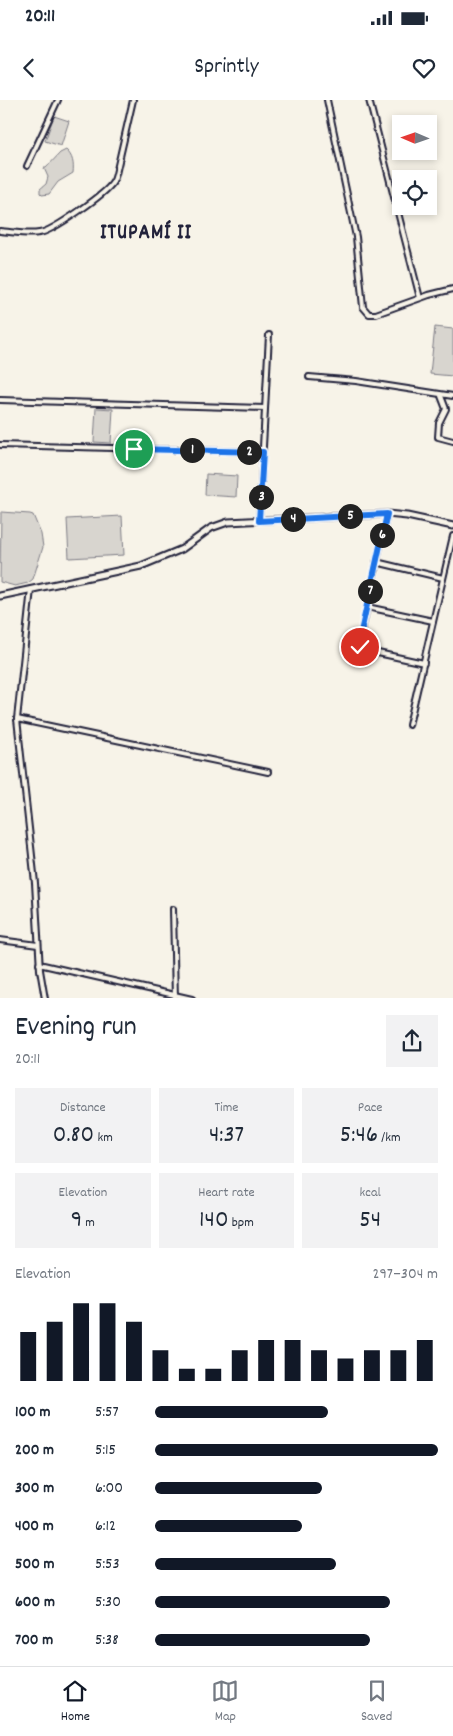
<!DOCTYPE html>
<html lang="en">
<head>
<meta charset="utf-8">
<style>
  body { margin:0; font-family:Dekko,sans-serif; background:#f2f2f3; color:#1f2937; height:100vh; display:flex; flex-direction:column; font-size:19px; white-space:nowrap }
  * { box-sizing:border-box; margin:0 }
  p { font-size:16px; color:#747a83 }
  .icon { flex:none; width:28px; height:28px; fill:none; stroke:currentColor; stroke-width:2; stroke-linecap:round; stroke-linejoin:round }
  .map { position:relative; height:898px; overflow:hidden }
  .details { display:flex; flex-direction:column; background:#fff; flex:1 }
  .details>* { flex:none }
  .needle { width:32px; rotate:272deg }
  .controls { position:absolute; left:392px; top:15px; display:grid; gap:10px }
  .controls a { display:grid; place-items:center; width:45px; height:45px; border-radius:0px; background:#fff; box-shadow:0 2px 8px #0003; font-size:25px }
  .pin { position:absolute; display:grid; place-items:center; width:42px; height:42px; color:#fff; margin:-21px; border:2px solid #fff; border-radius:50%; box-shadow:0 1px 5px #0007 }
  .km { position:absolute; width:25px; height:25px; margin:-12px; border-radius:50%; background:#222; color:#fff; font-size:14px; line-height:25px; text-align:center }
  .round { display:grid; place-items:center; flex:none; width:52px; height:52px; border-radius:0px; background:#f2f2f3 }
  .summary { display:flex; align-items:center; justify-content:space-between; height:85px; padding:0 15px }
  h1 { font-size:28px; font-weight:600; line-height:38px }
  .figures { display:grid; grid-template-columns:repeat(3,1fr); gap:8px; height:85px; padding:5px 15px }
  .figures div { display:grid; align-content:center; border-radius:0px; background:#f2f2f3; text-align:center }
  .figures b { font-size:25px; font-weight:600 }
  .figures small { font-size:14px; font-weight:400 }
  .figures p { font-size:14px }
  .chart { height:140px; padding:10px 15px }
  .chart p { display:flex; justify-content:space-between }
  .chart svg { width:100%; height:90px; margin-top:5px; stroke:#111827; stroke-width:6 }
  ul { padding:0 15px; list-style:none; font-size:16px }
  li { display:grid; grid-template-columns:80px 60px 1fr; align-items:center; height:38px }
  li i { height:12px; border-radius:6px; background:#111827 }
  .status { display:flex; justify-content:space-between; align-items:center; height:35px; padding:0 25px; background:#fff; direction:ltr }
  .status svg { height:14px; fill:currentColor }
  header { display:flex; justify-content:space-between; align-items:center; height:65px; padding:0 15px; background:#fff; font-size:22px; font-weight:600 }
  .menu { display:flex; justify-content:space-around; align-items:center; height:70px; border-top:1px solid #e0e1e3; background:#fff; font-size:14px; color:#747a83 }
  .menu a { display:grid; justify-items:center; gap:2px }
  .menu .current { color:#111827 }
  .map>svg:first-child { display:block }
</style>
</head>
<body>
<div class="status"><b>20:11</b><svg viewBox="0 0 49 12"><path d="M0 12V9h3v3zM5 12V6h3v6zM10 12V3h3v9zM15 12V0h3v12zM26 1h20v11H26zM47 4h2v5h-2z"/></svg></div>
<header><svg class="icon" aria-label="back" viewBox="0 0 24 24"><path d="M15 5l-7 7 7 7"/></svg>Sprintly<svg class="icon" aria-label="heart" viewBox="0 0 24 24"><path d="M12 20l-8-8c-3-5 5-10 8-4 3-6 11-1 8 4z"/></svg></header>
<div class="map">
<svg width="453" height="899" viewBox="0 0 453 899">
  <rect width="100%" height="100%" fill="#f7f3e8"/>
  <filter id="ink" filterUnits="userSpaceOnUse"><feTurbulence type="fractalNoise" baseFrequency=".02" numOctaves="2"/><feDisplacementMap in="SourceGraphic" scale="10" xChannelSelector="R" yChannelSelector="G"/><feConvolveMatrix kernelMatrix="1 2 1 2 8 2 1 2 1" color-interpolation-filters="sRGB"/></filter>
  <g filter="url(#ink)">
    <g fill="#d8d5cf" stroke="#7d7c85">
      <path d="M54,16L69,21L61,46L45,41Z"/>
      <path d="M66,50C73,56 74,64 73,73L58,82L49,94L42,95L40,93V89L46,84L48,77L44,68H46L60,53Z"/>
      <path d="M408,75L409,79H401V87L394,89L392,79Z"/>
      <path d="M435,227L453,229V276L430,274Z"/>
      <path d="M96,308L113,309L111,343L94,342Z"/>
      <path d="M206,374L237,376L236,397L205,395Z"/>
      <path d="M1,412L30,414L33,415L41,434L43,447L33,479L28,483L15,486L0,482Z"/>
      <path d="M122,416L124,455L69,458L67,419Z"/>
    </g>
    <g fill="none" stroke-linecap="round" stroke-linejoin="round">
      <defs>
        <g id="minor">
          <path d="M327,0L356,137L363,207L369,214H376L429,195L453,189"/>
          <path d="M369,0L420,198"/>
          <path d="M27,66L58,0"/>
          <path d="M0,131C13,132 27,135 39,133C52,132 107,93 113,82C115,79 115,77 116,74L133,0"/>
          <path d="M309,277L356,281L453,296"/>
          <path d="M441,296L446,309L439,323L438,337L453,341"/>
          <path d="M0,300L265,308"/>
          <path d="M0,345L263,352"/>
          <path d="M387,414L359,544L364,550L424,563"/>
          <path d="M259,421L269,235"/>
          <path d="M376,462L443,478"/>
          <path d="M31,489L17,619L35,783L40,870L45,899"/>
          <path d="M367,507L433,521"/>
          <path d="M17,619L268,672"/>
          <path d="M409,625L453,436"/>
          <path d="M173,809L175,899"/>
          <path d="M0,840L38,845"/>
          <path d="M39,864L192,899"/>
        </g>
        <path id="tertiary" d="M0,496L141,466L182,449L211,428L228,422L387,414L407,416L453,426"/>
      </defs>
      <use href="#minor" stroke="#22223b" stroke-width="8"/>
      <use href="#tertiary" stroke="#22223b" stroke-width="9"/>
      <use href="#minor" stroke="#f7f3e8" stroke-width="4"/>
      <use href="#tertiary" stroke="#f7f3e8" stroke-width="5"/>
    </g>
  </g>
  <g fill="none" stroke-linecap="round" stroke-linejoin="round" filter="url(#ink)">
    <defs>
      <path id="route" d="M134,349L263,352L259,421L387,414L359,541L360,547"/>
    </defs>
    <use href="#route" stroke="#fff" stroke-width="10"/>
    <use href="#route" stroke="#1a73e8" stroke-width="6"/>
  </g>
  <g text-anchor="middle" dominant-baseline="central" stroke-width="5" stroke-linejoin="round" paint-order="stroke">
    <g font-size="21" font-weight="bold" letter-spacing="1" fill="#22223b" stroke="#f7f3e8">
      <text x="146" y="134">ITUPAMÍ II</text>
    </g>
  </g>
</svg>
<div class="controls">
<a><svg class="needle" viewBox="-14 -14 28 28"><path d="M0-13l5 13h-10z" fill="#e53935"/><path d="M0 13l5-13h-10z" fill="#747a83"/></svg></a>
<a><svg class="icon" aria-label="locate" viewBox="0 0 24 24"><circle cx="12" cy="12" r="6"/><path d="M12 2v4M12 18v4M2 12h4M18 12h4"/></svg></a>
</div>
<div class="pin" style="left:134px;top:349px;background:#1e9e55"><svg class="icon" aria-label="arrive" viewBox="0 0 24 24"><path d="M6 21V4h12l-3 4 3 4H6"/></svg></div>
<div class="pin" style="left:360px;top:547px;background:#d93025"><svg class="icon" aria-label="check" viewBox="0 0 24 24"><path d="M5 12l5 5 9-10"/></svg></div>
<b class="km" style="left:192px;top:350px">1</b>
<b class="km" style="left:249px;top:352px">2</b>
<b class="km" style="left:261px;top:397px">3</b>
<b class="km" style="left:293px;top:419px">4</b>
<b class="km" style="left:350px;top:416px">5</b>
<b class="km" style="left:382px;top:435px">6</b>
<b class="km" style="left:370px;top:491px">7</b>
</div>
<section class="details">
<div class="summary"><div><h1>Evening run</h1><p>20:11</p></div><a class="round"><svg class="icon" aria-label="share" viewBox="0 0 24 24"><path d="M12 15V3M7 8l5-5 5 5M5 13v7h14v-7"/></svg></a></div>
<div class="figures">
<div><p>Distance</p><b>0.80<small> km</small></b></div>
<div><p>Time</p><b>4:37</b></div>
<div><p>Pace</p><b>5:46<small> /km</small></b></div>
</div>
<div class="figures">
<div><p>Elevation</p><b>9<small> m</small></b></div>
<div><p>Heart rate</p><b>140<small> bpm</small></b></div>
<div><p>kcal</p><b>54</b></div>
</div>
<div class="chart"><p><span>Elevation</span>297–304 m</p>
<svg viewBox="0 0 160 44" preserveAspectRatio="none"><path d="M5 44V20M15 44V15M25 44V6M35 44V6M45 44V15M55 44V29M65 44V38M75 44V38M85 44V29M95 44V24M105 44V24M115 44V29M125 44V33M135 44V29M145 44V29M155 44V24"/></svg>
</div>
<ul>
<li><b>100 m</b>5:57<i style="width:61%"></i></li>
<li><b>200 m</b>5:15<i style="width:100%"></i></li>
<li><b>300 m</b>6:00<i style="width:59%"></i></li>
<li><b>400 m</b>6:12<i style="width:52%"></i></li>
<li><b>500 m</b>5:53<i style="width:64%"></i></li>
<li><b>600 m</b>5:30<i style="width:83%"></i></li>
<li><b>700 m</b>5:38<i style="width:76%"></i></li>
</ul>
</section>
<nav class="menu">
<a class="current"><svg class="icon" aria-label="home" viewBox="0 0 24 24"><path d="M3 11l9-7 9 7M6 9v11h12V9"/></svg>Home</a>
<a><svg class="icon" aria-label="map" viewBox="0 0 24 24"><path d="M3 6l6-2 6 2 6-2v14l-6 2-6-2-6 2zM9 4v14M15 6v14"/></svg>Map</a>
<a><svg class="icon" aria-label="saved" viewBox="0 0 24 24"><path d="M7 4h10v16l-5-4-5 4z"/></svg>Saved</a>
</nav>
</body>
</html>
